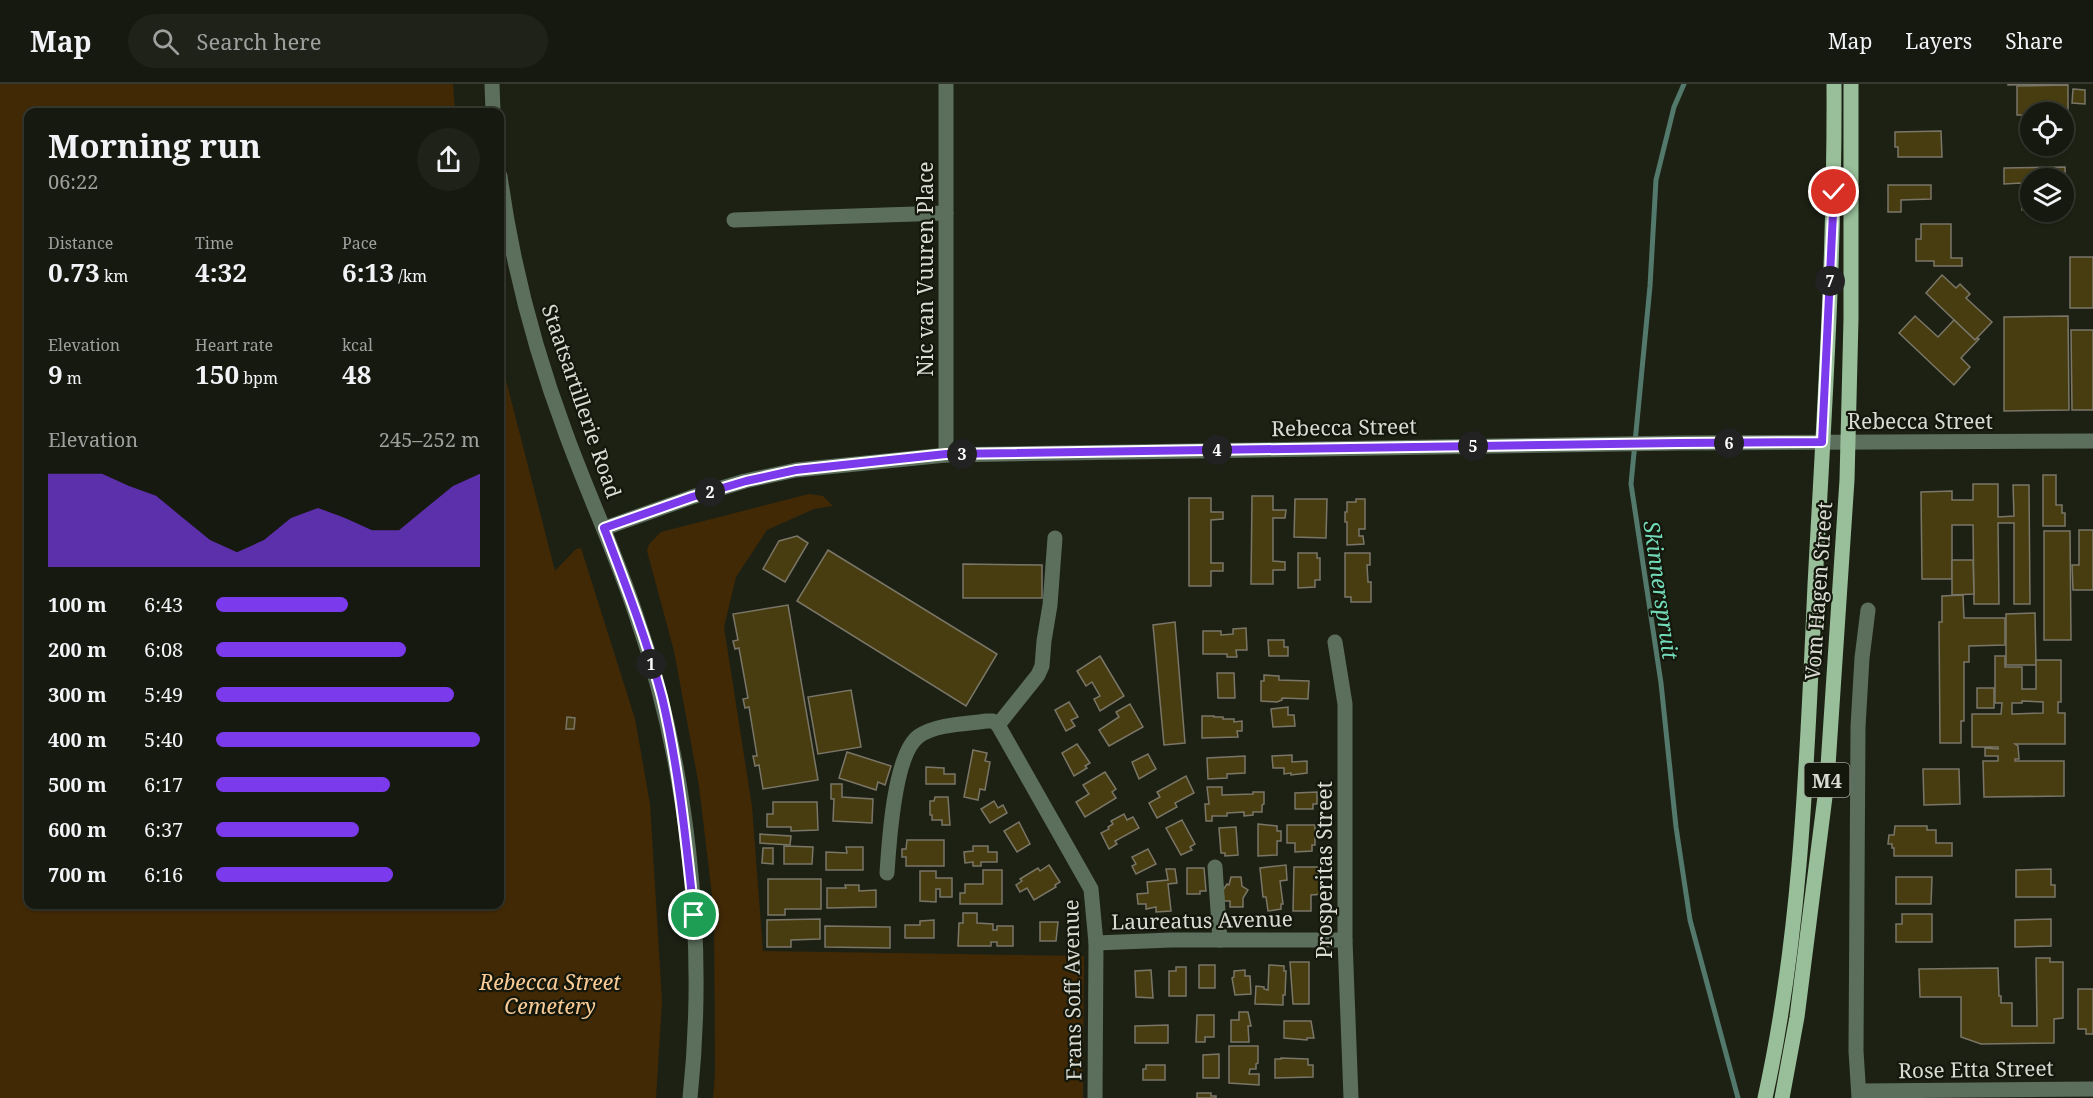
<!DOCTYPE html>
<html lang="en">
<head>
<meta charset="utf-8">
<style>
  body { margin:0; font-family:"Noto Serif",serif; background:#1f2218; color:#f1f3f6; height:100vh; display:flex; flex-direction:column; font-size:22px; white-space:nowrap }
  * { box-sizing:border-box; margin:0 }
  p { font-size:20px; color:#9ea09e }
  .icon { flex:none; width:33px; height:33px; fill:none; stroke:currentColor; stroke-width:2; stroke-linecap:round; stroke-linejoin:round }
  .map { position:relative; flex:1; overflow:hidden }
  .drawer { position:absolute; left:24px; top:24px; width:480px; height:801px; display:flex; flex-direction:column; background:#16190f; border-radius:12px; box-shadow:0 2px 4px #0004,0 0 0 2px #35382f }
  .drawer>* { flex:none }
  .tools { position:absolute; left:2020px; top:18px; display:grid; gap:12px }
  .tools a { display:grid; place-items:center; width:54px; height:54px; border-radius:50%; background:#16190f; box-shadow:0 2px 4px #0004,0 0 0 2px #35382f; font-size:30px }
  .pin { position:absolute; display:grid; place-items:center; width:51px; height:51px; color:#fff; margin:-26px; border:3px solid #fff; border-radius:50%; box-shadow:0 2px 6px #0007 }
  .km { position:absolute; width:30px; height:30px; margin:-15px; border-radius:50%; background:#222; color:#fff; font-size:16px; line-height:30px; text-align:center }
  .round { display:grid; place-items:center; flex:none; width:63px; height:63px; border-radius:32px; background:#1f2218 }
  .head { display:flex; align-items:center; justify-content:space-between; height:102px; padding:0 24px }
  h1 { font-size:33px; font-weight:700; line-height:45px }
  .metrics { display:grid; grid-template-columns:repeat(3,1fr); gap:9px; height:102px; padding:6px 24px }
  .metrics div { display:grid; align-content:center }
  .metrics b { font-size:26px; font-weight:700 }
  .metrics small { font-size:16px; font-weight:400 }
  .metrics p { font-size:16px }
  .chart { height:168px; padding:12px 24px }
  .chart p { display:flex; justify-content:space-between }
  .chart svg { width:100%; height:108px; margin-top:6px; fill:#7c3aed; opacity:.7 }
  ul { padding:0 24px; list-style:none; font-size:20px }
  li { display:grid; grid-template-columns:96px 72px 1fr; align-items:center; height:45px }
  li i { height:15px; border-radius:8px; background:#7c3aed }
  header { display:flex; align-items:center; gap:36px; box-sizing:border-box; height:84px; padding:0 30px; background:#16190f; border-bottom:2px solid #35382f }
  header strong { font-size:28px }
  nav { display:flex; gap:33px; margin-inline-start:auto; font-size:21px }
  .search { width:420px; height:54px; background:#1f2218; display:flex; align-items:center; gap:15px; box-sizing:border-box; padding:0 21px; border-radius:33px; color:#9ea09e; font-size:22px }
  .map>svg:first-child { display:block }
</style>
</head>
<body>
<header>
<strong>Map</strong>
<div class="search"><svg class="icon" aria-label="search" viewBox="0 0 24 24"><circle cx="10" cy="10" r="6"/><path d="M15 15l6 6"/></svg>Search here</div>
<nav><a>Map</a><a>Layers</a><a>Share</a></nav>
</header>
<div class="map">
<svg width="2093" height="1014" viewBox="0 0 2093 1014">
  <rect width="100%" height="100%" fill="#1d2114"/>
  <g fill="#422906">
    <path d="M0,0H453L455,28H28V820H500V273L555,487L576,465L581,464L635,635L650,720L662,917L656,1014H0Z"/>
    <path d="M809,410L823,412L833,422L814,425L767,446L736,493L724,543L752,723L763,867L1084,872L1083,1014H713L715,989L714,828L699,702L674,567L647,467L649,460L661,448Z"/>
  </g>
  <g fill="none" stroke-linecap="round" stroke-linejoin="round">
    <path stroke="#52796b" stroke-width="5" d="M1684,0L1674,23L1656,96L1650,202L1631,400L1661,599L1676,743L1690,836L1738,1014"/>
  </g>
  <g fill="#483d10" stroke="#7a7667" stroke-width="1.5" fill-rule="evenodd">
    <path d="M2008,0H2068L2008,1Z"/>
    <path d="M2068,1V36H2064V28H2052V25H2045V28H2031V31H2017V2Z"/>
    <path d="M2073,5L2085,6V20L2072,19Z"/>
    <path d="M1941,47L1942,73H1898V63H1895V48Z"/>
    <path d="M2065,83L2066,125L2064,126V94H2031V126H2022L2021,99L2004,100V84Z"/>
    <path d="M1888,101H1931V115L1901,116V128H1888Z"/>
    <path d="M1921,140H1951V174H1962V182H1934V177H1916V155H1921Z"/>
    <rect x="2070" y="173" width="23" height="51"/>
    <path d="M1942,191L1956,204L1960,200L1970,210L1966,214L1992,238L1975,256L1926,209Z"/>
    <path d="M1915,232L1938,253L1954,236L1975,256L1977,254L1979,255L1961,274L1970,283L1954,301L1899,249Z"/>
    <path d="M2068,232L2069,326L2004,327V233Z"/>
    <path d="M2071,246H2093V326H2072Z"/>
    <path d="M2043,391H2056V421H2062V429H2065V442H2043Z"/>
    <path d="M1973,400H1998V433L2014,432L2013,401H2029L2030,520H2014V439H1998L1999,520H1974L1973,441H1952V495H1922L1921,408L1952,407V416H1973Z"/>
    <path d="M1252,412H1273V426H1286L1285,434H1273V477L1285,478V486H1273V500H1251Z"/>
    <path d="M1189,414H1211V428H1223V435L1211,436V479H1223V487H1211V502H1189Z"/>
    <path d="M1295,415H1327L1326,454L1294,453Z"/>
    <path d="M1356,415H1365V445H1359V452H1363L1364,460L1347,461V438H1345V428H1347V418H1356Z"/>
    <path d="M2079,446H2093V506H2073L2072,481H2079Z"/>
    <path d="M2044,447H2070L2071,556H2044Z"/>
    <path d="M797,452L808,459L785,498L763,485L779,457Z"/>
    <path d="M828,466L997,570L966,622L797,517Z"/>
    <path d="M1298,469H1317V474H1320V496H1315V503L1298,504Z"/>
    <path d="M1345,469H1370V481H1367L1368,498H1371V518H1351V513H1345Z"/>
    <path d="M1952,476H1973L1974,510L1952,511Z"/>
    <path d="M963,480L1042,481V514H963Z"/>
    <path d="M1963,511L1964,534H2005V561L1969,562V578H1964V637H1961V659H1940L1939,538H1942V512Z"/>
    <path d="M788,521L818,696L763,705L759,681L755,682L753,672H757L749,623L745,624L743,615L748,614L739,564L735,565L733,557L738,556L733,530Z"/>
    <path d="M2035,529L2036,581H2006V530Z"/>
    <path d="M1175,538L1185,659L1164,661L1153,541Z"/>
    <path d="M1246,544L1247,566H1236L1237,573H1227V570H1203V547H1221V551L1233,550V545Z"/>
    <path d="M1268,556H1284V563H1288V572H1269Z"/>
    <path d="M1100,572L1124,612L1100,627L1094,615L1100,612L1092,598L1086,602L1077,587Z"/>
    <path d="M1995,572H2005V583H2022V605H2036V576H2061V618H2058V629H2065V660H2015L2018,662L2019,675H2015V677H2064V712L1984,713L1983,677H1998V672H1985V664L1998,665V663H1972V630H2001L2002,619H1995ZM2022,617L2043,618V629L2012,630V619H2022Z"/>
    <path d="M1217,589H1234L1235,614H1218Z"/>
    <path d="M1264,591L1279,592V596L1309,597L1308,615L1282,614V616L1277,618L1261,617V597H1264Z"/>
    <rect x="1977" y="604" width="17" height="20"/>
    <path d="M851,606L861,663L818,670L808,613Z"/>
    <path d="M1069,618L1078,633L1071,636L1075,642L1066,647L1055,626Z"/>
    <path d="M1130,620L1143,643L1109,662L1099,646L1119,633L1116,628Z"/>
    <path d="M1288,623V631H1294L1295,642L1273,643L1271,625Z"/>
    <path d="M1202,632H1214V633H1223V635H1234V638L1242,637V647H1237L1238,653L1202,654Z"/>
    <path d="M567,633L575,634L574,645H566Z"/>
    <path d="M1077,660L1090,679L1085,682L1087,684L1074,692L1062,669Z"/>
    <path d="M973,666L987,669L985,677L990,678L985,706L980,705L978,716L964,713Z"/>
    <path d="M847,668L891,682L885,701L878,698L876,706L839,694Z"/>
    <path d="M1148,670L1156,685L1139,695L1132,678Z"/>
    <path d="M1292,671V678L1307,677V689L1291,691V689L1284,690V684H1273L1272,672Z"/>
    <path d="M1245,672V689L1227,690V694L1208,695L1207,674Z"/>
    <path d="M926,683L944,684V690H955V700H926Z"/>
    <path d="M1923,685H1959L1960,720L1924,721Z"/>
    <path d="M1105,688L1116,705L1112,708L1116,714L1085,733L1076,718L1089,710L1083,701Z"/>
    <path d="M1186,692L1194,709L1175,719L1177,723L1157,734L1149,719L1160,713L1157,708Z"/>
    <path d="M831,700H842V713L873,715L872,739L833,737L834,715H831Z"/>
    <path d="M1207,703H1222V711L1253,710V708H1264V720L1262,721V728H1253V731L1244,732V728L1227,729V732H1212V737H1206L1205,720H1209Z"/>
    <path d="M1317,708V720H1313V725H1295V709Z"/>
    <path d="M935,713H948L950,741H942V736H932V731H930V717H934Z"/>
    <path d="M994,717L998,724L1003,721L1007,729L990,739L981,725Z"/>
    <path d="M773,718H817L818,746L791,747V743H767V730H773Z"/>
    <path d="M1124,730L1127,736L1133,733L1139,744L1115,757L1117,760L1109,765L1101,749L1109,745L1108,743L1113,740L1111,737Z"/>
    <path d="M1182,736L1195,760L1190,763L1192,766L1181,771L1166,744Z"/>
    <path d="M1019,738L1030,760L1017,768L1004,747Z"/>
    <path d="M1258,740L1277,742V747H1281V757H1277V771L1258,772Z"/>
    <path d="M1287,741H1315V761H1312V767L1295,768V759H1287Z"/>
    <path d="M1895,742H1927V746H1936V759H1952V772H1894V764H1892V760H1888L1889,751H1894Z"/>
    <path d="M1236,743L1238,771L1225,772V769H1221L1219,744Z"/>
    <path d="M760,750L791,752L790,761L760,759Z"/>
    <path d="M907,756H944V782H906V773H902V765H906Z"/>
    <path d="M784,762L813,763L812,780H784Z"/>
    <path d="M973,762H988V768H997V778H981V782H973V778L965,779L964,768L973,767Z"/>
    <path d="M846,763H863V786H826V768L847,769Z"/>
    <path d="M763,764H773V780L762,779Z"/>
    <path d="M1148,765L1156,780L1136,790L1132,782L1136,780L1132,773Z"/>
    <path d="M1049,781L1060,798L1055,801L1056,803L1034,816L1027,804L1020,808L1016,801L1022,797L1020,795L1038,784L1040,787Z"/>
    <path d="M1286,781L1287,796L1280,797L1283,820H1281V825L1268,827L1266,813H1263L1260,784Z"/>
    <path d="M1294,783H1318V792H1324V810L1311,811V827H1293Z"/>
    <path d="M1187,784H1204L1206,807H1200V810H1187Z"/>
    <path d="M1166,785H1175L1177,799L1168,800L1171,827L1156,828V823L1146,825V820H1138L1137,810L1148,809L1147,798L1168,796Z"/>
    <path d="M2051,785V801H2055V813H2016V786Z"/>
    <path d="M983,786H1002V820H960V809H965V800H983Z"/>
    <path d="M920,787H936V794H952V813H940V805H936V818L920,817Z"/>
    <path d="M1231,793H1241L1242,802L1248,806L1243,814V823H1230V817H1224L1223,806L1227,800L1229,801Z"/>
    <path d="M1896,793H1932L1931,820H1896Z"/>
    <path d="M768,795H821V825H785V831H768Z"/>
    <path d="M845,801H859V807L876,806V823L827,824V804H846Z"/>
    <path d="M963,829H977V839L993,840V846H997V842H1013V862H997V858H991V862H958L959,839H963Z"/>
    <path d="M1902,830H1932V858H1896V840H1902Z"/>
    <path d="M820,835V855L791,856V863H767V836Z"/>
    <path d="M2051,835V862L2015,863V836Z"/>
    <path d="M934,836V854H905V841H920V837Z"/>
    <path d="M1040,838H1058L1056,857H1040Z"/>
    <path d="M825,842L890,843V864L825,863Z"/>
    <path d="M2036,874H2050V878H2063V934L2054,935V959L1981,960L1961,953V913H1920L1919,885L1998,884L1999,912H2001V919H2012V942H2037Z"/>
    <path d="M1290,878H1309V920H1293Z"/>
    <rect x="1199" y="881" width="16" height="23"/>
    <path d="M1269,881L1284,882V887H1286L1285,911H1283V921L1255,920L1256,902L1264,903V905L1268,906Z"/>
    <path d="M1176,883H1186V912H1169V887H1176Z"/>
    <path d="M1151,886L1153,914L1136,913L1135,887Z"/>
    <path d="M1245,886V892H1250L1251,910L1235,911L1232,894L1234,893V887Z"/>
    <path d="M2078,905H2093V950H2086V945H2078Z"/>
    <path d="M1239,928H1248L1251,942H1248L1249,958H1231V936H1239Z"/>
    <path d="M1197,931H1214V953H1205V958H1196Z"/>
    <path d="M1284,937H1311L1314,954H1307V956L1284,954Z"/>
    <path d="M1168,941V959H1135V942Z"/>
    <path d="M1229,962H1258V979L1256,980V985H1250L1249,990H1259V1001L1229,999Z"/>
    <path d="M1219,970V994H1203V971Z"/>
    <path d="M1281,974L1308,975V981H1313V993L1275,994V975H1281Z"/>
    <path d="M1146,981H1165V996H1143V985H1146Z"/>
    <path d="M1197,1009H1211V1012H1216V1014H1197Z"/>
  </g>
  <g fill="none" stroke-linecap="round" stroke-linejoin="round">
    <g stroke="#5c6e5c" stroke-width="15">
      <path d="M492,0L493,28"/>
      <path d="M946,0V371"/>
      <path d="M500,92C512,180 535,267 566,350C588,410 615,468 635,528C688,680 707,854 690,1014"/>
      <path d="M734,136L946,129"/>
      <path d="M605,444L692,413L745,397L796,386L946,371L1679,359L2093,357"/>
      <path d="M1335,558L1345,620V856L1351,1014"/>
      <path d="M998,641L1038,591L1042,582L1044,557L1050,521L1055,454"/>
      <path d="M1215,783L1220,856"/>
      <path d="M887,789C889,759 894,669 919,652C937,640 965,640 987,637H993L998,641L1091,805L1096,859L1095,1014"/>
      <path d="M1096,859L1171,856H1345"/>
      <path d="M1860,1007L2093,1005"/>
      <path d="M1859,1014L1856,967L1858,643L1862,574L1868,526"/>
    </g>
    <g stroke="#98bf99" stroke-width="15">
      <path d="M1765,1014C1802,846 1807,672 1815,501C1824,334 1835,167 1834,0"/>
      <path d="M1782,1014L1797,933L1827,697L1847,396L1851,235V0"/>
    </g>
  </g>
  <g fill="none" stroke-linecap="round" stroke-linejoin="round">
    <defs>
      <path id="route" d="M694,831C686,758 679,685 662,613C647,556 625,499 604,444L692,413L746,397L796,386L946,370L1679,359L1822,358L1834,108"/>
    </defs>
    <use href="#route" stroke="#fff" stroke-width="12"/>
    <use href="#route" stroke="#7c3aed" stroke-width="8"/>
  </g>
  <g text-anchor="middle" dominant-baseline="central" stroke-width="4.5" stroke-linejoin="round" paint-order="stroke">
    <rect fill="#14170b" stroke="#9fa198" stroke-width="1.5" x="1804.5" y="679" width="45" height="34" rx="4.5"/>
    <g font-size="20" font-weight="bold" fill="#dadcd4">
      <text x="1827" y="696">M4</text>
    </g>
    <g font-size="21" fill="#dadcd4" stroke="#14170b">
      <text transform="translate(925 185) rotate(-90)">Nic van Vuuren Place</text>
      <text transform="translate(582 317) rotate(71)">Staatsartillerie Road</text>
      <text x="1920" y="337">Rebecca Street</text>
      <text transform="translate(1344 343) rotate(-1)">Rebecca Street</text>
      <text transform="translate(1818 507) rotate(-86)">Vom Hagen Street</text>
      <text transform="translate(1324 786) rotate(-90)">Prosperitas Street</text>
      <text transform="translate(1202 836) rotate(-1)">Laureatus Avenue</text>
      <text transform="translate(1072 906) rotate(-91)">Frans Soff Avenue</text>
      <text transform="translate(1976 985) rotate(-1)">Rose Etta Street</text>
    </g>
    <g font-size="21" font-style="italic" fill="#fbcb96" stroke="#14170b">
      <text x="550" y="898">Rebecca Street<tspan x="550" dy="24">Cemetery</tspan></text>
    </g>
    <g font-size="22" font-style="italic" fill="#72dab9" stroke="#14170b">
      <text transform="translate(1662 506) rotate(82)">Skinnerspruit</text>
    </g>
  </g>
</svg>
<div class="tools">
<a><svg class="icon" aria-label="locate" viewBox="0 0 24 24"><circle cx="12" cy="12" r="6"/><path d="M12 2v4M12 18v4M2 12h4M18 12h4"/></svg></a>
<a><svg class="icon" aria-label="layers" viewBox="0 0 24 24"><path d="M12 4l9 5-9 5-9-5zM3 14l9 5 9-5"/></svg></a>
</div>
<div class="pin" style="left:694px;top:831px;background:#1e9e55"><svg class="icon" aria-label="arrive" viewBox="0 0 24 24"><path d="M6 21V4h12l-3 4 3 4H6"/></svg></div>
<div class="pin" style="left:1834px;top:108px;background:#d93025"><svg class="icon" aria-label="check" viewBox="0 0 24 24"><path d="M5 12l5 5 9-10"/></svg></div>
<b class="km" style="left:651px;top:580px">1</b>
<b class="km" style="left:710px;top:408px">2</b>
<b class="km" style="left:962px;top:370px">3</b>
<b class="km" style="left:1217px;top:366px">4</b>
<b class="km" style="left:1473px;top:362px">5</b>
<b class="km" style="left:1729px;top:359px">6</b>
<b class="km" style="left:1830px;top:197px">7</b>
<section class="drawer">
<div class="head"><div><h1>Morning run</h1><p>06:22</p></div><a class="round"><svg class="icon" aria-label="share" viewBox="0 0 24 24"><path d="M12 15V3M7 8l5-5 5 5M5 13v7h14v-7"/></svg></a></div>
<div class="metrics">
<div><p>Distance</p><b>0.73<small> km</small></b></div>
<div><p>Time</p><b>4:32</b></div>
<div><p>Pace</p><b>6:13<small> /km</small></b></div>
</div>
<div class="metrics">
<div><p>Elevation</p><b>9<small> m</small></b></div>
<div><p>Heart rate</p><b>150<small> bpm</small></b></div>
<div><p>kcal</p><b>48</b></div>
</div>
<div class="chart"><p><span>Elevation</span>245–252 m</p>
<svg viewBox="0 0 160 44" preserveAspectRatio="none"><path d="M0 44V6L10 6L20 6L30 11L40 15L50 24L60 33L70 38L80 33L90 24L100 20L110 24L120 29L130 29L140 20L150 11L160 6V44z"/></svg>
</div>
<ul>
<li><b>100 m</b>6:43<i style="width:50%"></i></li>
<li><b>200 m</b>6:08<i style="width:72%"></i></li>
<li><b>300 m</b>5:49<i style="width:90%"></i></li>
<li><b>400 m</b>5:40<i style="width:100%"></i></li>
<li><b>500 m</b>6:17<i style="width:66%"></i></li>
<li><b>600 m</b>6:37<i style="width:54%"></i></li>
<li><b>700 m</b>6:16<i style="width:67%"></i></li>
</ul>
</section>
</div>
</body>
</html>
